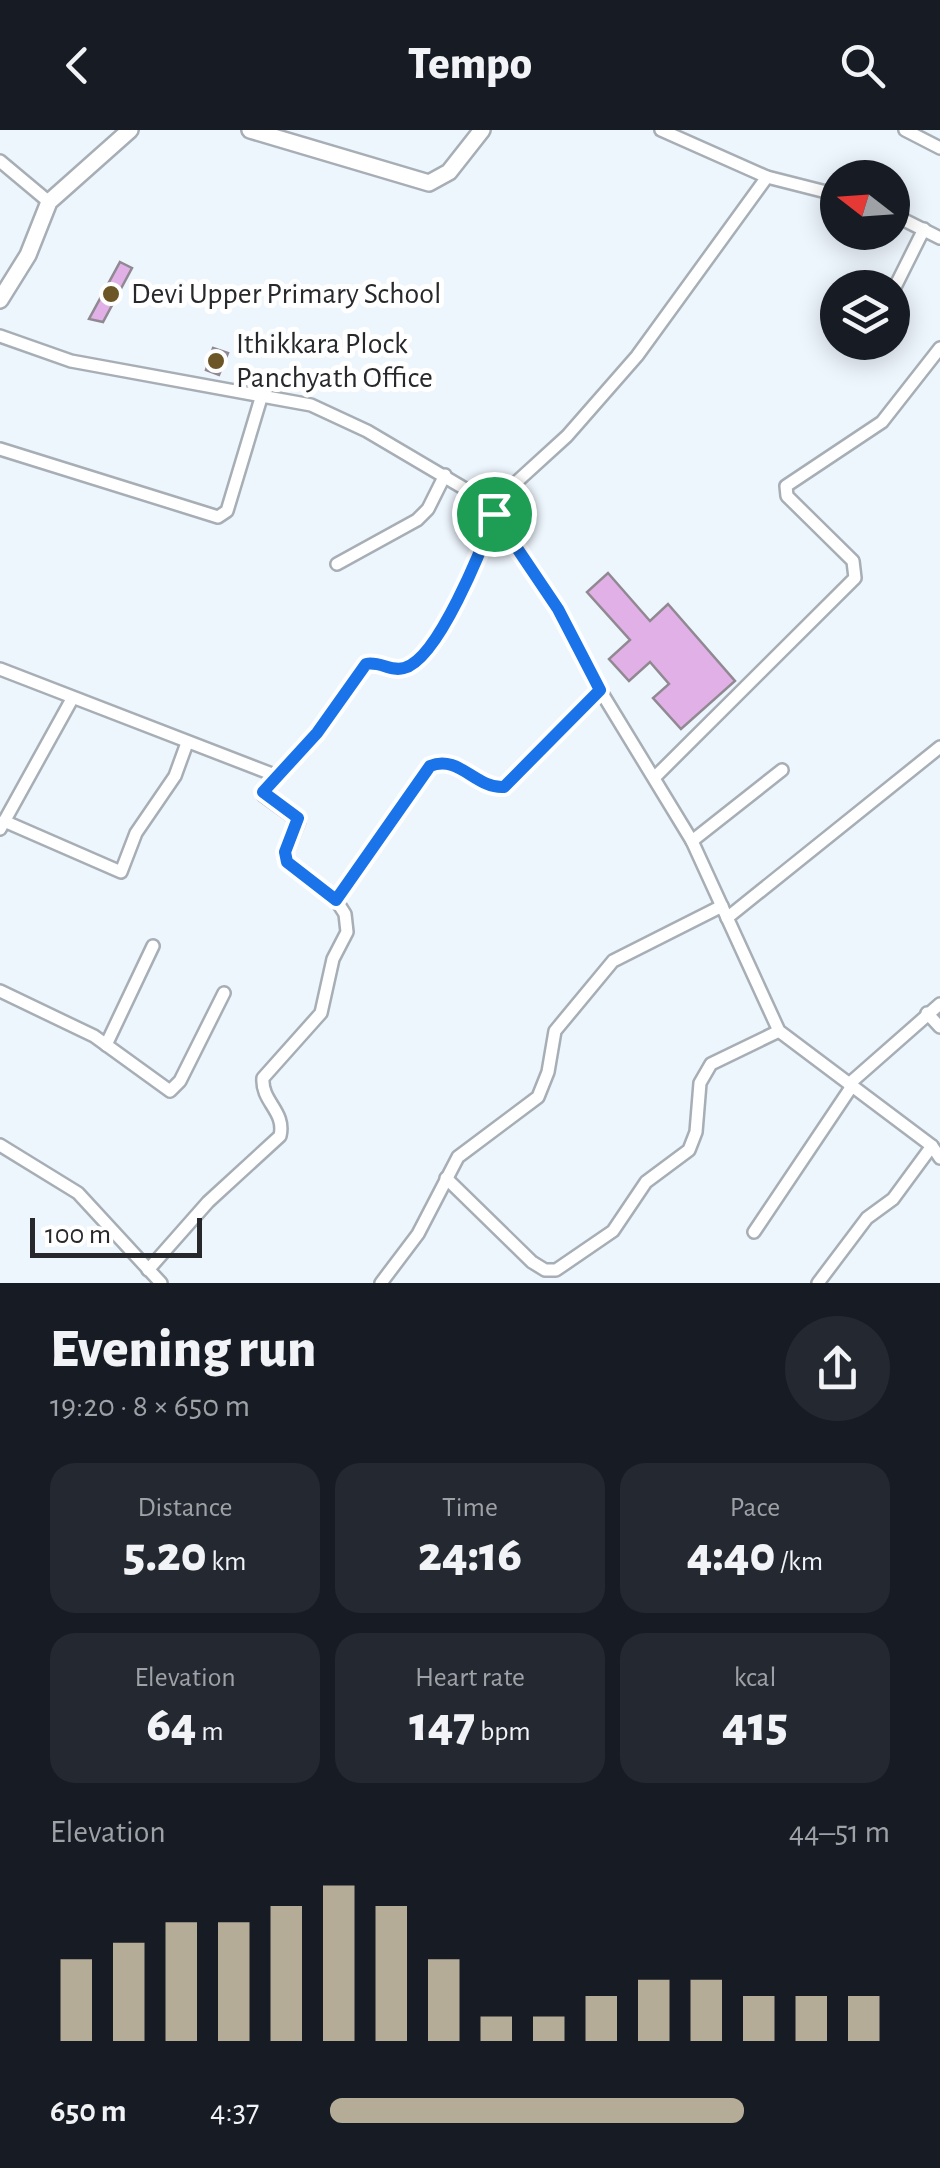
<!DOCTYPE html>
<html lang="en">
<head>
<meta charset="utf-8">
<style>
  body { margin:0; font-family:"Alegreya Sans",sans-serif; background:#242831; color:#f1f3f6; height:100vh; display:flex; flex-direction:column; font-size:38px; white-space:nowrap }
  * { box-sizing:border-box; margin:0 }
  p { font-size:32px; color:#9ea1a6 }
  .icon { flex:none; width:55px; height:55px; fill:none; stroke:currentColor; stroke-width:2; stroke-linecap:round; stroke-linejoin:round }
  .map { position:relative; height:1153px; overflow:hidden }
  .drawer { display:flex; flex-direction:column; background:#171b24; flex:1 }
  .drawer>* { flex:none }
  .needle { width:65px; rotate:287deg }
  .controls { position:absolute; left:820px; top:30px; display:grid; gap:20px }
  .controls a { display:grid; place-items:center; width:90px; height:90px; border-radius:50%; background:#171b24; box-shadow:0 5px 25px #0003; font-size:50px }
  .scale { position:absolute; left:30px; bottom:25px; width:172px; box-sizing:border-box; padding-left:10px; border:5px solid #26282b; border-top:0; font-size:28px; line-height:35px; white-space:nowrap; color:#26282b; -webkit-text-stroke:8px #fff; paint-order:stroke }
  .pin { position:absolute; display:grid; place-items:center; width:85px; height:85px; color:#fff; margin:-42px; border:5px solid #fff; border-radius:50%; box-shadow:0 2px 10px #0007 }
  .round { display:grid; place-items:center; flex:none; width:105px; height:105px; border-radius:52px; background:#242831 }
  .overview { display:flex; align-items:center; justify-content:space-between; height:170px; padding:0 50px }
  h1 { font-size:55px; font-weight:800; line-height:75px }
  .figures { display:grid; grid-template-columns:repeat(3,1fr); gap:15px; height:170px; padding:10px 50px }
  .figures div { display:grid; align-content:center; border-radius:25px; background:#242831; text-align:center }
  .figures b { font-size:50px; font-weight:800 }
  .figures small { font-size:28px; font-weight:400 }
  .figures p { font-size:28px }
  .chart { height:280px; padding:20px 50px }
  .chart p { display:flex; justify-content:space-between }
  .chart svg { width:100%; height:180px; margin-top:10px; stroke:#b5ac98; stroke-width:6 }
  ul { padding:0 50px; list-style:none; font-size:32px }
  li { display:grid; grid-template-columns:160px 120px 1fr; align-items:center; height:75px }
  li i { height:25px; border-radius:12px; background:#b5ac98 }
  header { display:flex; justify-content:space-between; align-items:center; height:130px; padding:0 50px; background:#171b24; font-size:45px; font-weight:800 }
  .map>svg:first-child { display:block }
</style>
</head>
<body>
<header><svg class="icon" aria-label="back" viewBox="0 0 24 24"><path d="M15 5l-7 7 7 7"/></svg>Tempo<svg class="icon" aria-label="search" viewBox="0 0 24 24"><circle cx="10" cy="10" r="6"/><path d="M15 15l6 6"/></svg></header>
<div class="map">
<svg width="940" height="1153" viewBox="0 0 940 1153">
  <rect width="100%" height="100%" fill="#edf5fd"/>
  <g fill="#e0b0e6" stroke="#908991" stroke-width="2.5">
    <path d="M120,132L132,138L103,192L89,189Z"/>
    <path d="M213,218L228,223L219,245L206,240Z"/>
    <path d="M608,443L650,491L668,474L735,551L681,599L653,568L669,554L650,532L629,551L609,529L630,510L587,462Z"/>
  </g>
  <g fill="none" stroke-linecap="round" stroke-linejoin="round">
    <defs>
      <g id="street">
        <path d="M661,0L767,47L838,65"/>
        <path d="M905,0L940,18"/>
        <path d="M0,31L49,72"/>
        <path d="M892,84L940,108"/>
        <path d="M892,163L924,99"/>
        <path d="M0,206L71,231L311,275L367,301L472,363L493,384L558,479L600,560L692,711L779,901L932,1016L940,1028"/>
        <path d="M0,319L218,387L227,381L261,268"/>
        <path d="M488,378L567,306L637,226L767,47"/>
        <path d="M337,434L417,390L428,379L445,345"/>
        <path d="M0,539L277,646L317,603L366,535C380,530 391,542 404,538C438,530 483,416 493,384"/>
        <path d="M655,647L855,448L853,431L787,366L786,356L882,292L940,218"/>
        <path d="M4,691L121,742L136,703L175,646L187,613"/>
        <path d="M0,699L72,569"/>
        <path d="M692,711L782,640"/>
        <path d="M336,770L430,636C459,624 476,658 503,657L600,560"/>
        <path d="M727,788L940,617"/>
        <path d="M0,861L94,906L170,961L180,951L224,863"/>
        <path d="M927,883L940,897"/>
        <path d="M106,915L153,816"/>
        <path d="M849,954L940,874"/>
        <path d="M0,1015L78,1063L161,1153"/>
        <path d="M446,1048L532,1132L545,1140H556L613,1101L646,1052L689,1020L696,1002L700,953L711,934L779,901"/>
        <path d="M754,1102L852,956"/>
        <path d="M148,1140L208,1072L280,1006C286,981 261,972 263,948L321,883L333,829L347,802L345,784L336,770L292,737L285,726L299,691L263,665L277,646"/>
        <path d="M381,1153L418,1104L458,1027L538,967L548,942L555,901L613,831L722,776"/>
        <path d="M818,1153L867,1088L893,1069L932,1016"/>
      </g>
      <g id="secondary">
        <path d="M250,0L429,53L449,42L482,0"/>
        <path d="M0,170L28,125L49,72L130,0"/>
      </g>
    </defs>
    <use href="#street" stroke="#a7aeb5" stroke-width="16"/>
    <use href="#secondary" stroke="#a7aeb5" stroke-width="20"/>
    <use href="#street" stroke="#fff" stroke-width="11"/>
    <use href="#secondary" stroke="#fff" stroke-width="15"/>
  </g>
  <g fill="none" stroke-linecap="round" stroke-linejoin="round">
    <defs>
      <path id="route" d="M494,384L558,479L600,560L504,657C476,659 459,624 430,636L336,770L287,732L285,722L298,688L263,662L317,603L366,534C380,531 391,542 404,538C438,530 483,416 494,384Z"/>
    </defs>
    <use href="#route" stroke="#fff" stroke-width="20"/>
    <use href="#route" stroke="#1a73e8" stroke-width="12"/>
  </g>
  <g fill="#6c5626" stroke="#fff" stroke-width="4">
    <circle cx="111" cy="164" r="10"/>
    <circle cx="216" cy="231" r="10"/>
  </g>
  <g text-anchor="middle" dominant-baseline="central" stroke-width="10" stroke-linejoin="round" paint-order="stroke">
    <g font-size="30" fill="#26282b" stroke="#fff" text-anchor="start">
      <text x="131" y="164">Devi Upper Primary School</text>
      <text x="236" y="214">Ithikkara Plock<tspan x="236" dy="34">Panchyath Office</tspan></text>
    </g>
  </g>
</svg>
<div class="controls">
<a><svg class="needle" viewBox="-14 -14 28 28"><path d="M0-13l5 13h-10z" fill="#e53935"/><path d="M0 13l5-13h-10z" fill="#9ea1a6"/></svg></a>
<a><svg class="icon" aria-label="layers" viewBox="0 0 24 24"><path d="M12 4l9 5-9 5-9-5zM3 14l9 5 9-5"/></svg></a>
</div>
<div class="scale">100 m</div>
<div class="pin" style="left:494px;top:384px;background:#1e9e55"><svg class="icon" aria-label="arrive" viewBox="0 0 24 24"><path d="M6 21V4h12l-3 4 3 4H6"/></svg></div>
</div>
<section class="drawer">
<div class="overview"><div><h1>Evening run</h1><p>19:20 · 8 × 650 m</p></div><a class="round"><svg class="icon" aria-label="share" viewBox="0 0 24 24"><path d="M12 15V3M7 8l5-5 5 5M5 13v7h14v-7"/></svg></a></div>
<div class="figures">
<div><p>Distance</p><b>5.20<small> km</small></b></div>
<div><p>Time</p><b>24:16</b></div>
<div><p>Pace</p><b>4:40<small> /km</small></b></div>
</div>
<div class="figures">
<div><p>Elevation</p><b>64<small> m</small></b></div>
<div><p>Heart rate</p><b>147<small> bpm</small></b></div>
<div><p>kcal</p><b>415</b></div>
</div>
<div class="chart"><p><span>Elevation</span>44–51 m</p>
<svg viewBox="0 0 160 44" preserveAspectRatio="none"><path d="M5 44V24M15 44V20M25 44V15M35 44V15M45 44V11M55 44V6M65 44V11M75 44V24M85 44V38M95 44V38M105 44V33M115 44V29M125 44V29M135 44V33M145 44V33M155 44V33"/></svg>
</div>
<ul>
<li><b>650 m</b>4:37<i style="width:74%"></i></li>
</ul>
</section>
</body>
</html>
